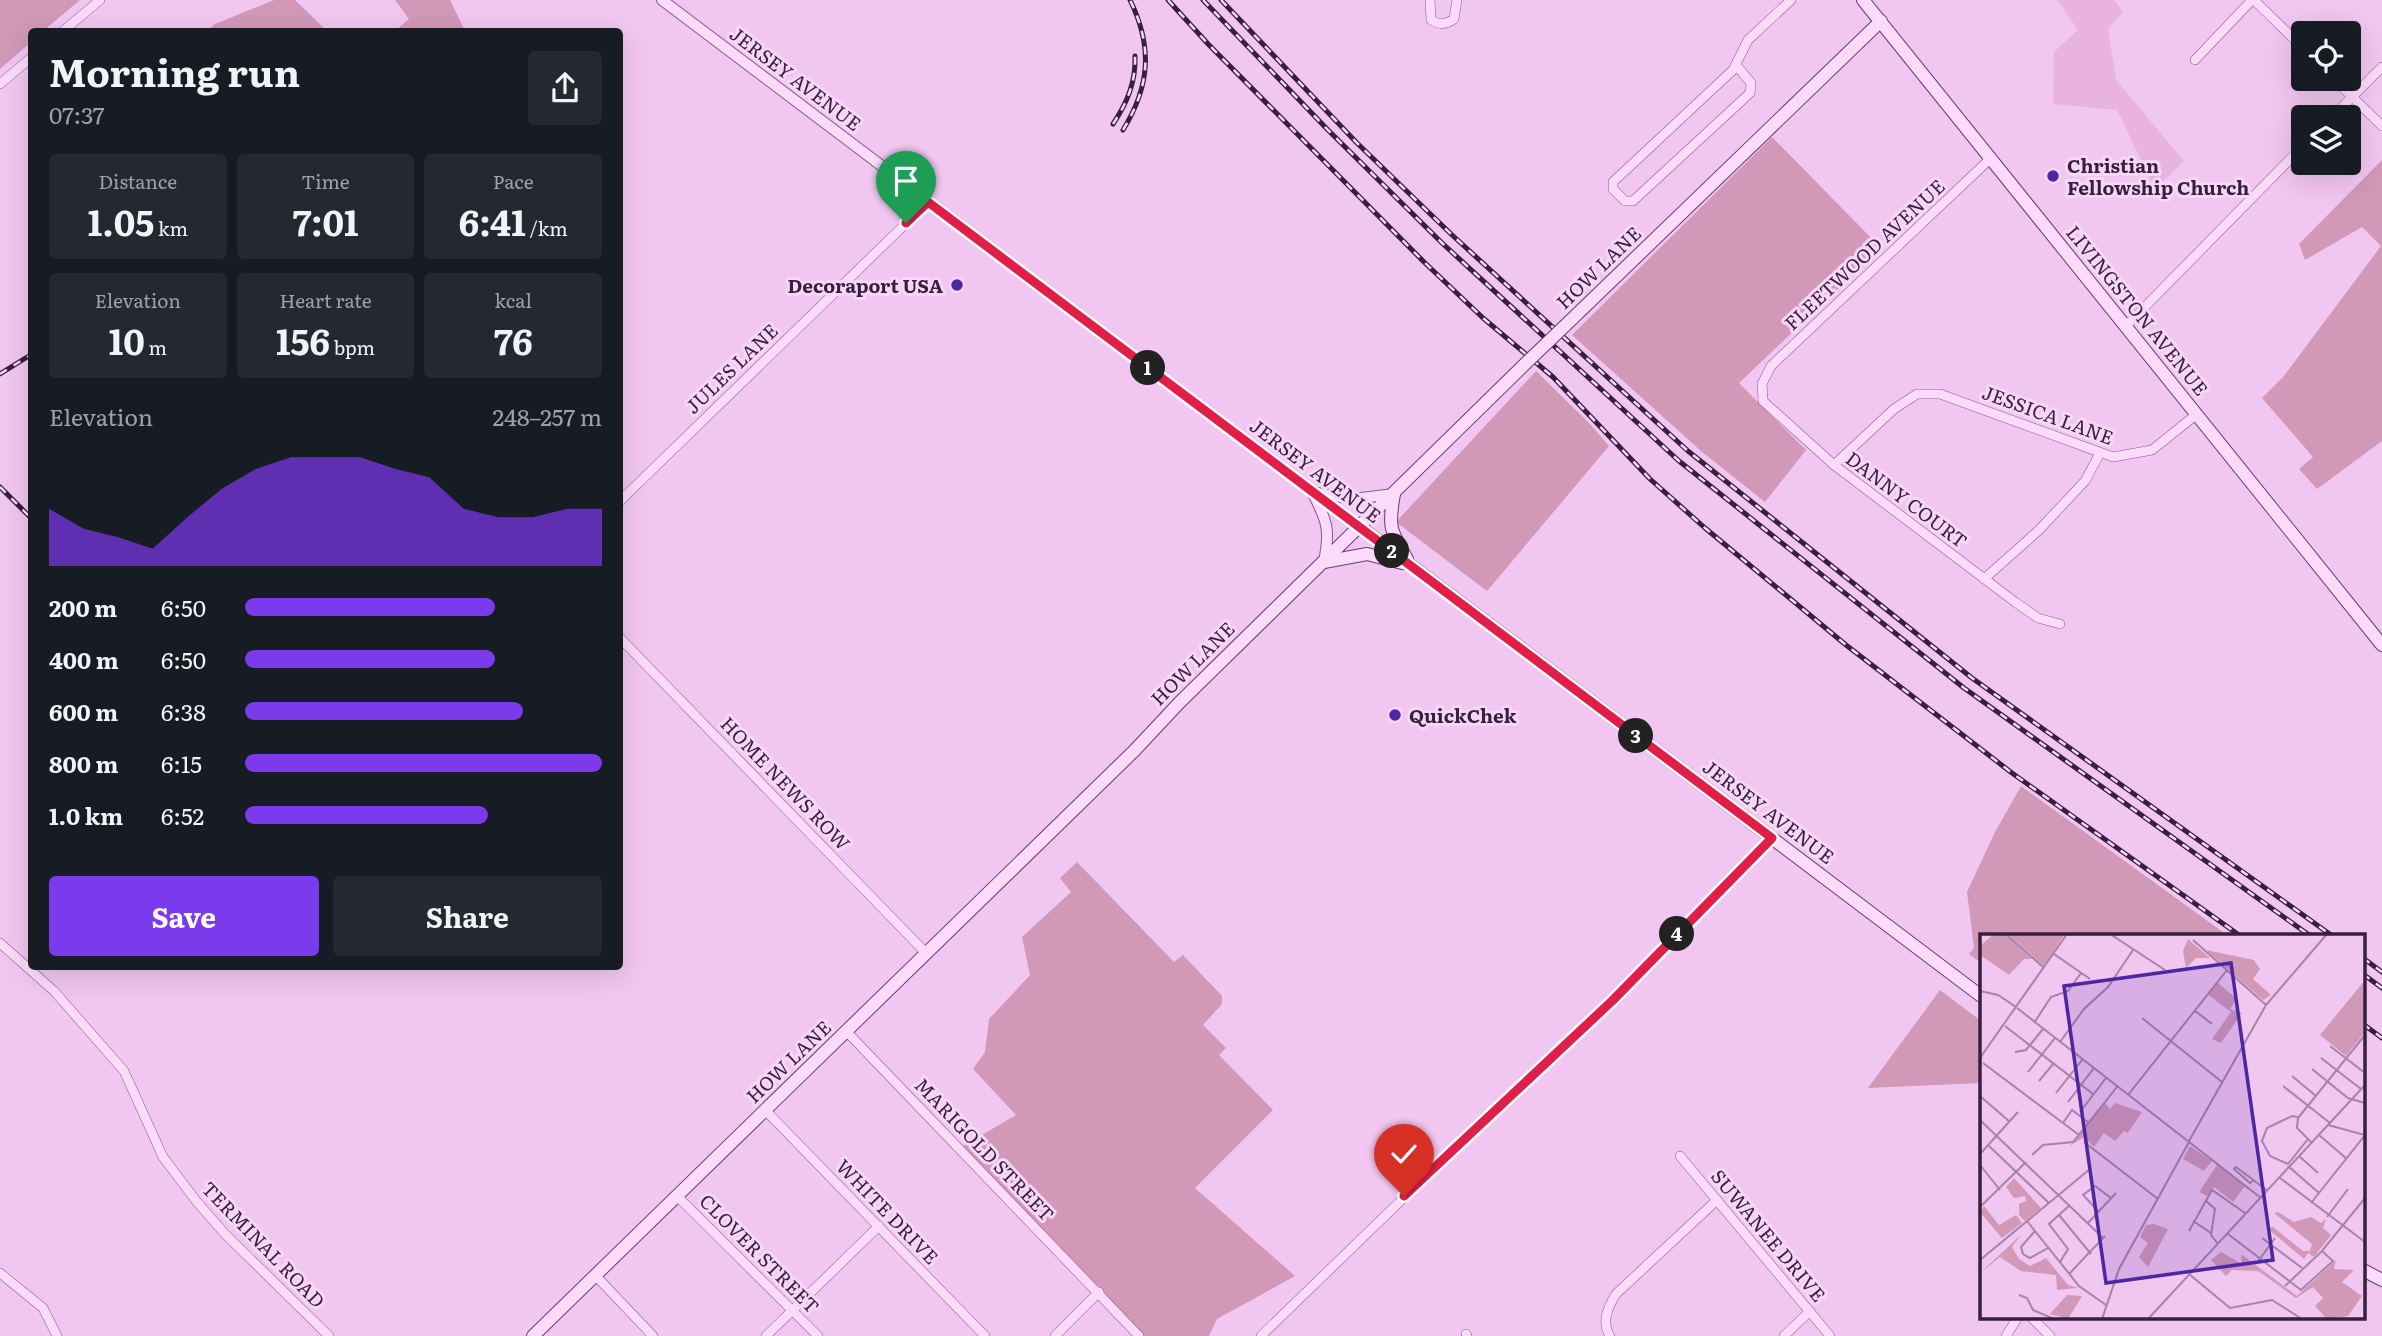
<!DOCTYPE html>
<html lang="en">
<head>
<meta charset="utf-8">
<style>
  body { margin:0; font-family:Literata,serif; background:#242831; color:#f1f3f6; height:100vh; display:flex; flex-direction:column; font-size:26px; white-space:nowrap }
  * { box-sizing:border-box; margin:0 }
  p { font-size:23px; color:#9ea1a6 }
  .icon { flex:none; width:38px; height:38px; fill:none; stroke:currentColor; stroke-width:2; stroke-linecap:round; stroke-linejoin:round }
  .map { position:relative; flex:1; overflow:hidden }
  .panel { position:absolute; left:28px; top:28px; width:595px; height:942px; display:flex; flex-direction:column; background:#171b24; border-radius:7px; box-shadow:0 7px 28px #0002 }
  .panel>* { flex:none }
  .buttons { position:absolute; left:2291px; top:21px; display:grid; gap:14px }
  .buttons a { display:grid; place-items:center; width:70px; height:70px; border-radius:7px; background:#171b24; box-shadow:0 7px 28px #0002; font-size:35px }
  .pin { position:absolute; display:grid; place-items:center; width:60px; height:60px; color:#fff; margin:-72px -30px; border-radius:50% 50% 50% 0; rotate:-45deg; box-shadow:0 0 7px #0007 }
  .pin .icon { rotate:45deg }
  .km { position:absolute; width:35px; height:35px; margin:-18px; border-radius:50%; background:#222; color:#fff; font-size:19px; line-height:35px; text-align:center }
  .round { display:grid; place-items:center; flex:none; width:74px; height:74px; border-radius:7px; background:#242831 }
  .headline { display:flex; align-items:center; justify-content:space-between; height:119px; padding:0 21px }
  h1 { font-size:38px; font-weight:700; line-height:52px }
  .metrics { display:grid; grid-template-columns:repeat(3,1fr); gap:10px; height:119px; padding:7px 21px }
  .metrics div { display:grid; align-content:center; border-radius:7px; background:#242831; text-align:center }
  .metrics b { font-size:35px; font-weight:700 }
  .metrics small { font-size:19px; font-weight:400 }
  .metrics p { font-size:19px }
  .chart { height:196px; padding:14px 21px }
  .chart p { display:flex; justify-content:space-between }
  .chart svg { width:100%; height:126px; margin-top:7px; fill:#7c3aed; opacity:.7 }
  .button { display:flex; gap:14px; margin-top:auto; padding:14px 21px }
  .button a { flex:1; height:80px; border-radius:7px; background:#7c3aed; color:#fff; font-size:28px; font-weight:700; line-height:80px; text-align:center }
  .button a+a { background:#242831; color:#f1f3f6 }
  ul { padding:0 21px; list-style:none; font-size:23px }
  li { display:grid; grid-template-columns:112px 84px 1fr; align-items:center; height:52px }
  li i { height:18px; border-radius:9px; background:#7c3aed }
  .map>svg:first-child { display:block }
</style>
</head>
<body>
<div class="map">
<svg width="2382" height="1336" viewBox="0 0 2382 1336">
  <rect width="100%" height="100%" fill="#f1c6f0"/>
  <path fill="#e8b3df" d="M2057,0H2114L2123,12L2108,29L2116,80L2184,161L2155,189L2117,110L2053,104L2054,52L2078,30Z"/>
  <g fill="#d198b8">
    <path d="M0,0H80L43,31L32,32L31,42L0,69Z"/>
    <path d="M274,0H295L327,31H207L215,24Z"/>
    <path d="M395,0H450L465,31H395L409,19Z"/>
    <path d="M1772,137L1881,248L1739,383L1806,450L1765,502L1701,451L1572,335Z"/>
    <path d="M2382,160V441L2317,489L2299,469L2313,457L2262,398L2284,376L2381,246L2362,227L2305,260L2299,244Z"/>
    <path d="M1536,371L1590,424L1609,446L1487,591L1396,522Z"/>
    <path d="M2021,786L2227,935H1981V963L1969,954L1974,948L1967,892L1994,834Z"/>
    <path d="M1077,862L1174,962L1183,955L1222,996V1004L1203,1025L1226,1048L1219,1055L1273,1110L1195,1188L1295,1276L1217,1319L1209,1336H1140L963,1146L1016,1115L973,1069L985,1052L989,1019L1030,975L1022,937L1071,892L1060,878Z"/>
    <path d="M1940,990L1981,1021V1083L1868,1088Z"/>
  </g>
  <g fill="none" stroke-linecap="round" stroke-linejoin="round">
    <defs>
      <g id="minor">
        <path d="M1430,0L1431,20C1440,25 1445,25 1454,19L1457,0"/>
        <path d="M2254,0L2303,48"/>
        <path d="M62,32L100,0"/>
        <path d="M2195,60L2252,0"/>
        <path d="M1736,65L1751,83L1750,93L1633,201H1625L1613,189V182L1733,70L1748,40L1791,0"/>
        <path d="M2334,79L2382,126"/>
        <path d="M0,84L32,57"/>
        <path d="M2332,117L2382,67"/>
        <path d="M1991,158L1771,366L1762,384L1763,401L1834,465L2015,602L2038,618L2060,624"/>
        <path d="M2126,326L2303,146"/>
        <path d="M1834,465L1894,409L1917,394H1940L2113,457L2152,450L2197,414"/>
        <path d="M620,501L928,202"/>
        <path d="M1984,579L2039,530L2085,481L2100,453"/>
        <path d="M620,638L926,953"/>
        <path d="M0,943L54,991L124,1071L163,1157L197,1202L225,1234L329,1336"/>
        <path d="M846,1031L1139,1336"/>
        <path d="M765,1110L985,1336"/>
        <path d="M1680,1156L1830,1336"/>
        <path d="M677,1196L818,1336"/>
        <path d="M0,1273L43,1308L57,1336"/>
        <path d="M595,1275L653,1336"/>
        <path d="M2031,1317L2050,1336"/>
        <path d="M1466,1334L1467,1336"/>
        <path d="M766,1336L879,1226"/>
        <path d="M1055,1336L1099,1292"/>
        <path d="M1261,1336L1513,1092L1612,1001L1772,838"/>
        <path d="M1610,1336C1601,1322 1608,1307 1616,1294L1717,1200"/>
        <path d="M1784,1336L1810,1311"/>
        <path d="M2006,1336L2018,1317"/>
      </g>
      <g id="tertiary">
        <path d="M662,0L1360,527"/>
        <path d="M1317,493L1353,499L1394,494"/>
        <path d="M1313,494C1328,522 1330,531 1324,562"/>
      </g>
      <g id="secondary">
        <path d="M1863,0L2382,645"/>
        <path d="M1572,319L1881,21"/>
        <path d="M1394,494C1388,527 1390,530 1407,559"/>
        <path d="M1360,527L1981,996"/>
        <path d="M1324,562L1367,554L1402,563"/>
        <path d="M2363,1270L2382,1280"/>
        <path d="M533,1336L1134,751L1180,702L1525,364"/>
      </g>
    </defs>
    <use href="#minor" stroke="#875a8e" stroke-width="10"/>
    <use href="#tertiary" stroke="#875a8e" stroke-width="12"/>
    <use href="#secondary" stroke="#673d70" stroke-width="14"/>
    <use href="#minor" stroke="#fbdafa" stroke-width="9"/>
    <use href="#tertiary" stroke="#fbdafa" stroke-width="10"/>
    <use href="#secondary" stroke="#fbdafa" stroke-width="12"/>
    <defs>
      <g id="rail">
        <path d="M1168,0L1209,45L1424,262L1483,318L1553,377L1650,479L1705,528L1846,645L2012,773L2239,935"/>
        <path d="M1203,0L1328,130L1442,243L1679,461L1964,688L2309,935"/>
        <path d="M1221,0L1357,143L1451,234L1688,451L1972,678L2331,935"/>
        <path d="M1113,124C1127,103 1136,82 1135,56"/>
        <path d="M1123,130C1150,86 1153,47 1130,0"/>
        <path d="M0,374L32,354"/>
        <path d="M0,487L32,519"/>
        <path d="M2363,958L2382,972"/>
        <path d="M2363,974L2382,988"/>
        <path d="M2363,1024L2382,1038"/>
      </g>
    </defs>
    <use href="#rail" stroke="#371f3d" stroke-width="5"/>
    <use href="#rail" stroke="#f8d6f7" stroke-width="2.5" stroke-dasharray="8" stroke-linecap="butt"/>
    <defs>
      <path id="secondary-bridge" d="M1525,364L1572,319"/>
    </defs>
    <use href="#secondary-bridge" stroke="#673d70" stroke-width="14" stroke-linecap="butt"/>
    <use href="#secondary-bridge" stroke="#fbdafa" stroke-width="12"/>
  </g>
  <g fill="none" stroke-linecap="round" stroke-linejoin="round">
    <defs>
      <path id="route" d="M906,223L928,202L1772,838L1612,1001L1404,1196"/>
    </defs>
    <use href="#route" stroke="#fff" stroke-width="14"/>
    <use href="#route" stroke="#e11d48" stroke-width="9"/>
  </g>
  <g fill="#4d26a1" stroke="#f8d6f7" stroke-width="2.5">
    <circle cx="2053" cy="176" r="7"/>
    <circle cx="957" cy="285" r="7"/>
    <circle cx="1395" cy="715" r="7"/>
  </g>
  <g text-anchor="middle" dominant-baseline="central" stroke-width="6" stroke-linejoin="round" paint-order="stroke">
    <g font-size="19" fill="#371f3d" stroke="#f8d6f7">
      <text transform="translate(796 78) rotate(37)">JERSEY AVENUE</text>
      <text transform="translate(1864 254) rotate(-43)">FLEETWOOD AVENUE</text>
      <text transform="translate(1598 267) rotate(-44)">HOW LANE</text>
      <text transform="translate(2138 310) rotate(51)">LIVINGSTON AVENUE</text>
      <text transform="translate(731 368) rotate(-44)">JULES LANE</text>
      <text transform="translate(2048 414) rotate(20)">JESSICA LANE</text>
      <text transform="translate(1316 470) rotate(37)">JERSEY AVENUE</text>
      <text transform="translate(1907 499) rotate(37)">DANNY COURT</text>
      <text transform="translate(1192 663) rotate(-45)">HOW LANE</text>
      <text transform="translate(786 783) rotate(46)">HOME NEWS ROW</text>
      <text transform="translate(1769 811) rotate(37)">JERSEY AVENUE</text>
      <text transform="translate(788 1061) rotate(-44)">HOW LANE</text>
      <text transform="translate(985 1149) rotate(46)">MARIGOLD STREET</text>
      <text transform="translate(888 1211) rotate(46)">WHITE DRIVE</text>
      <text transform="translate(1769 1235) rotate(50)">SUWANEE DRIVE</text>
      <text transform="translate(264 1244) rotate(46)">TERMINAL ROAD</text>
      <text transform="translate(760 1253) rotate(45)">CLOVER STREET</text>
    </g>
    <g font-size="19" font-weight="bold" fill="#371f3d" stroke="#f8d6f7" text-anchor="start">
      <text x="2067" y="165">Christian<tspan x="2067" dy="22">Fellowship Church</tspan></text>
      <text x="943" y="285" text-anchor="end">Decoraport USA</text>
      <text x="1409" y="715">QuickChek</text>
    </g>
  </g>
  <g transform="translate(1980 934)">
    <rect width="385" height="385" fill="#f1c6f0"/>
    <path d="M14,0H26L52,25H44L29,41L0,21V12ZM28,0H85L64,32ZM208,5L230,24H216L206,34L203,17ZM226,16L274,26L280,35L273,45L291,61L283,66ZM385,46V98L366,122L340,101ZM237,48L257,65L250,75L262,79L241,109L232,105L251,78L227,60ZM125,169L130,175L135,169L162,178L148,199L144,197L135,207L124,199L114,213L104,203L90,212ZM210,212L232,227L224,237L203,225ZM237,231L265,252L253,268L234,253L227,262L219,258ZM34,244L61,274L45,287L39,281V270L46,267L45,262L34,264L26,253ZM4,272L19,291L36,281L42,289L22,304L0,278ZM298,278L314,288L331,283L341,289L346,285L343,294L351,301L334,323L328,319L324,325L287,294L293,293L323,317H330L332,310L294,279ZM174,290L188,295L168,333L159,323L168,309L160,303L166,291ZM41,301L32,313L39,325L50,332L66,324L88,351L98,354L77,356L76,341L41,337L20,323L0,339ZM241,318L262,330L261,320L317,362L356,326L354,335L374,336L362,348L382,362L368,382L347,385L335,372L343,364L333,353L316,364L278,337L252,336L246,342L231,326ZM87,361L102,362L88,385L70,380Z" fill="#d198b8"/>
    <path fill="none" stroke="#a783a8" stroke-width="2" d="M26,0L63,33M130,0L185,36M213,6L286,71M74,20L110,45M0,57L18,61L36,73M37,74L281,264M214,76L232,90M162,84L242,148M54,89L71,63L88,57L101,39M25,92L113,160M80,108L104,75L128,53L153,16M350,112L385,139M35,118L46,116L63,95M0,124L87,0M341,124L381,155M3,129L99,201M332,135L368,164L385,169M48,138L75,104M312,142L336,162M59,147L74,129M303,152L350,189M76,159L102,126M148,161L247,36M0,162L30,188M88,168L114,134M100,178L126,144M0,186L123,304M83,189L92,176L109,189M339,201L367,225M209,207L286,71L347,0M104,208L178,265M332,209L317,194L318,184L385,101M9,212L69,269M0,220L38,178M52,221L63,211L93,208L137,153M319,222L338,239M308,230L290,222L282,207L287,194L312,182L318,183M308,230L328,205M0,231L20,256M308,232L339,259M300,244L385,308M273,247L270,249L254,235L256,233L288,257M225,266L235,275L231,301L238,310M331,269L385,201L348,191M0,273L46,228M119,278L103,261L115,252L131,264M79,281L111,320M347,283L368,255M47,287L99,352L126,371M213,287L231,299M107,290L136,259M55,297L41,313L43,320L50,324L68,314M209,297L232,256L265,279M248,300L321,356L353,327L342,317M282,304L322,334M0,326L110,235M80,328L88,315L69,290L90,271M276,330L295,304M89,340L125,302M209,340L250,374L292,366L322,385M305,352L342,317L385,264M39,361L47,364L53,376L74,385M122,385L139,335L209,208M168,385L385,151"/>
    <path fill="#4d26a1" fill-opacity="0.15" stroke="#4d26a1" stroke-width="3.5" d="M251,29L293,326L126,349L84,52Z"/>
    <rect width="385" height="385" fill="none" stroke="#371f3d" stroke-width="3.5"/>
  </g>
</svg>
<div class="buttons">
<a><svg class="icon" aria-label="locate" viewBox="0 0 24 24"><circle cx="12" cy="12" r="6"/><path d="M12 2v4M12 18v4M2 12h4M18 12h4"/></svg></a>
<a><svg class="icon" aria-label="layers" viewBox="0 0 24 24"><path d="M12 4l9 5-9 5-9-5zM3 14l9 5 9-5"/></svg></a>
</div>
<div class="pin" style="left:906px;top:223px;background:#1e9e55"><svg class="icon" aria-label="arrive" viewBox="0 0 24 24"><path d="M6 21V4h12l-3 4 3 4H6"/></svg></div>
<div class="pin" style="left:1404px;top:1196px;background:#d93025"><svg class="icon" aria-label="check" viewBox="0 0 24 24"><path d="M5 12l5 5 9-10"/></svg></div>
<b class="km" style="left:1148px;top:368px">1</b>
<b class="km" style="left:1392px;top:551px">2</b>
<b class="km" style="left:1636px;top:736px">3</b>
<b class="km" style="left:1677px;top:934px">4</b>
<section class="panel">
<div class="headline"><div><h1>Morning run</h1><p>07:37</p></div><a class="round"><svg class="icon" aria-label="share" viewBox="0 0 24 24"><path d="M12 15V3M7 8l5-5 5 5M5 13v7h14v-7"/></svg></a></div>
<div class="metrics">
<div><p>Distance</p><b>1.05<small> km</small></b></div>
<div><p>Time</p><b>7:01</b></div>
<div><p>Pace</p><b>6:41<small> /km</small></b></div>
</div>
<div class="metrics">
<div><p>Elevation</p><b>10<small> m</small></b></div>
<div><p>Heart rate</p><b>156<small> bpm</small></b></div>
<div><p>kcal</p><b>76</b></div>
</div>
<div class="chart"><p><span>Elevation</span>248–257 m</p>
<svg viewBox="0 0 160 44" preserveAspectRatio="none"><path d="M0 44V24L10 31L20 34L30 38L40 27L50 17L60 10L70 6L80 6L90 6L100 10L110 13L120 24L130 27L140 27L150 24L160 24V44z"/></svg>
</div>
<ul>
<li><b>200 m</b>6:50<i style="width:70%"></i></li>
<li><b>400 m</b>6:50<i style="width:70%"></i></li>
<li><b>600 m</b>6:38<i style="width:78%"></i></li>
<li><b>800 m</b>6:15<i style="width:100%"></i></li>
<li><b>1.0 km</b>6:52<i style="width:68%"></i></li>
</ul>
<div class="button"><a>Save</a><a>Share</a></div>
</section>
</div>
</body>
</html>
